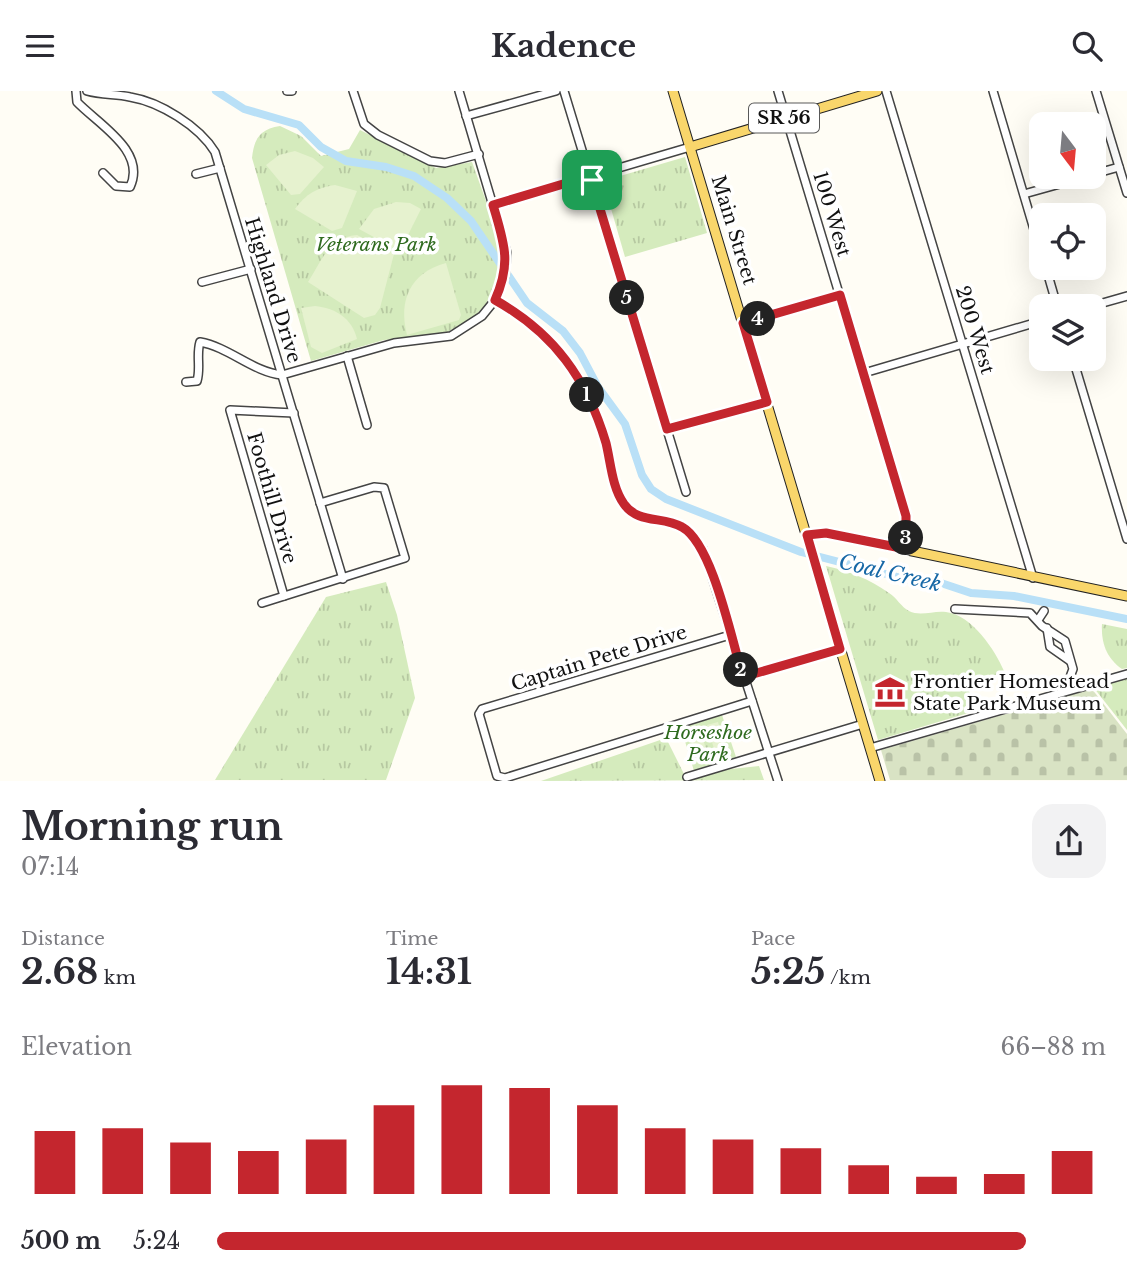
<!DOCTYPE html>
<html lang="en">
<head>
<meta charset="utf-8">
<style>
  body { margin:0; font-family:"Libre Baskerville",serif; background:#f2f2f3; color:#2b2b33; height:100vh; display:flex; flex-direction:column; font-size:26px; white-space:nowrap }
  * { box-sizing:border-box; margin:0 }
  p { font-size:23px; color:#7c7c81 }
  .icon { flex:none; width:38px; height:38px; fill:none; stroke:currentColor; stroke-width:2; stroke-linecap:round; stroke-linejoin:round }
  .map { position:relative; height:690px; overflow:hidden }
  .side { display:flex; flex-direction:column; background:#fff; flex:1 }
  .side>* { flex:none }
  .needle { width:46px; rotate:164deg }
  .buttons { position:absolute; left:1029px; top:21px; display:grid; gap:14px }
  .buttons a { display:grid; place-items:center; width:77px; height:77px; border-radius:14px; background:#fff; box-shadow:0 7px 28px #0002; font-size:35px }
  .pin { position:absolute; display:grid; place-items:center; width:60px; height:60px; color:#fff; margin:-30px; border-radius:14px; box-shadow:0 4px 10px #0006 }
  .km { position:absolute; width:35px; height:35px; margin:-18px; border-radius:50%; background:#222; color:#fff; font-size:19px; line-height:35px; text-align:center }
  .round { display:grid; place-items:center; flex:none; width:74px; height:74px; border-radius:21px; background:#f2f2f3 }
  .headline { display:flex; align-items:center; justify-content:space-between; height:119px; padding:0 21px }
  h1 { font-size:38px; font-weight:800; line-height:52px }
  .metrics { display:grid; grid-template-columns:repeat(3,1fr); gap:10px; height:119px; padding:7px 21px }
  .metrics div { display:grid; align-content:center }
  .metrics b { font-size:35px; font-weight:800 }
  .metrics small { font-size:19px; font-weight:400 }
  .metrics p { font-size:19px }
  .chart { height:196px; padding:14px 21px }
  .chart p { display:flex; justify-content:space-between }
  .chart svg { width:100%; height:126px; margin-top:7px; stroke:#c4262e; stroke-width:6 }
  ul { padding:0 21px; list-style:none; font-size:23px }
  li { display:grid; grid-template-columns:112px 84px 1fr; align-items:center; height:52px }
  li i { height:18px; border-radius:9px; background:#c4262e }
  header { display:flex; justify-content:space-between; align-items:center; height:91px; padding:0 21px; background:#fff; font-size:32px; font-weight:800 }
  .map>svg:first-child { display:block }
</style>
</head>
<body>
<header><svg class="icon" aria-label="menu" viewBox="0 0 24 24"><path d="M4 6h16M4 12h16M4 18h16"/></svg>Kadence<svg class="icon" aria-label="search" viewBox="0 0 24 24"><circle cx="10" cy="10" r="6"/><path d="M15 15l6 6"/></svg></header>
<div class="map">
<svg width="1127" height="690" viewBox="0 0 1127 690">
  <defs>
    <pattern id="grass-tufts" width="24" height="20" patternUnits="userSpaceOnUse" patternTransform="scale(1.75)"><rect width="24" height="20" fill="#d5ebbd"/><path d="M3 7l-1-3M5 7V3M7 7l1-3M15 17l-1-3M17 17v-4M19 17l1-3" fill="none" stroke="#b6c8a1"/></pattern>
    <pattern id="cemetery-stones" width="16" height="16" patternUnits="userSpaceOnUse" patternTransform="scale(1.75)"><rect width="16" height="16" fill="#d9e3c4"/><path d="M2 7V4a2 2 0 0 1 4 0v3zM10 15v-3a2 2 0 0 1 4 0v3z" fill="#b9c2a7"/></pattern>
  </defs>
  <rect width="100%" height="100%" fill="#fffdf5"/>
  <g fill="url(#grass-tufts)">
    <path d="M280,35L301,45L321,65L349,58L360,39L436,77L472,71L501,152L500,180L486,213L473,227L442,244L384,249L311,270L252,67C254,48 260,38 280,35Z"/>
    <path d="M685,66L707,142L625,166L603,90Z"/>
    <path d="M826,475C849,480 869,488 889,502C897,507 901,516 909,520C921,526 934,519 946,521C972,524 995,559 1004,580L968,596L975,620L878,649Z"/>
    <path d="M386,491L397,524L415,607L386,689H215L326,506Z"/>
    <path d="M1102,533L1127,538V577L1122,578C1106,567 1101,551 1102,533Z"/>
    <path d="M1127,587V639L1094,597Z"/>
    <path d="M722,624L736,666L694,680L681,637Z"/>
    <path d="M666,647L684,683L759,675L764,689L541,690Z"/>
  </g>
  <path fill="url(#cemetery-stones)" d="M1092,598L1127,643V689H890L881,659Z"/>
  <g fill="#e6f2cf">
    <path d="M295,60L313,67L324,76L300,103L291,104L266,74L279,64Z"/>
    <path d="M335,94L357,100L342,137L332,140L295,118C306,103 316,97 335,94Z"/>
    <path d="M396,111L410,112L421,118L403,154L394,157L359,138L374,118Z"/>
    <path d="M357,144L394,163L380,217L375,224L364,227L308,191C322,169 329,146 357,144Z"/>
    <path d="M446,172L461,224L459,229L407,244C398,209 410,182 446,172Z"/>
    <path d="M315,215C335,217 352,227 357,248L322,262L311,256L301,217Z"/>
    <path d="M718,631L728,665L717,668L707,634Z"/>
    <path d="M699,636L710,670L698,673L688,640Z"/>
  </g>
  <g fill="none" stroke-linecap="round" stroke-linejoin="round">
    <path stroke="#b9e0f7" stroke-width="8" d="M216,0L244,18L299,34L321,56L346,70L386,76L414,85L447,107L471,130L527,212L563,240L580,262L598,296L625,333L642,384L651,398L666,408L801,461L909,489H932L971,502L1014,505L1127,528"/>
    <defs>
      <g id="minor">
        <path d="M76,0L77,11C98,33 147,60 130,96L116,95L103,82"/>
        <path d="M87,0C101,4 115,3 130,6C160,11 199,35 215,61L343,488"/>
        <path d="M287,0H292"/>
        <path d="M353,0L364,33L378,44L430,70L445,72L479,63"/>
        <path d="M564,0L686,401"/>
        <path d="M778,0L906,425V458"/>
        <path d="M886,0L1033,487"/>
        <path d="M993,0L1041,162"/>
        <path d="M1096,0L1127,102"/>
        <path d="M466,25L556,0"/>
        <path d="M196,83L220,77"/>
        <path d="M1094,83L1119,76"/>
        <path d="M1024,103L1085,86"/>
        <path d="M493,114L690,56"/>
        <path d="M1046,177L1057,215"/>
        <path d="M202,191L251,178"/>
        <path d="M495,209C553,241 589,291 606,355C612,375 612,400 626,416C640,432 663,426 681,435C691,440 697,450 703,458L778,690"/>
        <path d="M1092,215L1127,205"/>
        <path d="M743,232L840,204"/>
        <path d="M347,265L367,334"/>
        <path d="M1073,268L1127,448"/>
        <path d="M864,282L1041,230"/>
        <path d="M186,291L197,290C201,277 196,264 200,251C229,256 253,281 282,284L394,252L451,245L482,225L495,209L505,185L507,162L459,0"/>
        <path d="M667,338L767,311"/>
        <path d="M284,505L230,319L294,322"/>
        <path d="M262,512L405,467L384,397L374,396L320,412"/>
        <path d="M955,518L1030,522L1042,535L1065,550L1073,578L1067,594"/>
        <path d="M1038,529L1044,520"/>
        <path d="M1047,537L1050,556L1070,570"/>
        <path d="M730,544L482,618L479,623L497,685L505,687L752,610"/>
        <path d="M743,586L840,558"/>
        <path d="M870,657L1127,583"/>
        <path d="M687,686L863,633"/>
      </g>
      <g id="major">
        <path d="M673,0L880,690"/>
        <path d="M690,56L877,0"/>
        <path d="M807,445L826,442L1127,505"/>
      </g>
    </defs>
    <use href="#minor" stroke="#444" stroke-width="10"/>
    <use href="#major" stroke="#222" stroke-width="11"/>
    <use href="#minor" stroke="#fff" stroke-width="7"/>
    <use href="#major" stroke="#f9d66b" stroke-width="9"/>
  </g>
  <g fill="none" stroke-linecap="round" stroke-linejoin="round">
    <defs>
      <path id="route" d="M590,85L667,338L767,311L743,232L840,204L906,425V458L826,442L807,444L840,558L743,586C732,551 713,453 682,436C663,425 638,433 624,413C612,396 611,373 606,352C587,288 554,242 495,209C512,171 504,152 493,114Z"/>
    </defs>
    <use href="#route" stroke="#fff" stroke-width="14"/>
    <use href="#route" stroke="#c4262e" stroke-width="9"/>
  </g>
  <defs>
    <symbol id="museum-bare" viewBox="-9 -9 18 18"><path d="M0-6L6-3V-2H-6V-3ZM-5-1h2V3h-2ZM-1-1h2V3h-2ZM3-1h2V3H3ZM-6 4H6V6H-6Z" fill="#c4262e" stroke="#fff" stroke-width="2.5" paint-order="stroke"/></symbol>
  </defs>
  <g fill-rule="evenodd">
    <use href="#museum-bare" x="868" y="579" width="44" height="44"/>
  </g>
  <g text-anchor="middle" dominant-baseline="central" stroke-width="7" stroke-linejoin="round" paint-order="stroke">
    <rect fill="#fff" stroke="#585858" stroke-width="2" x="749" y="12.5" width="70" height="29" rx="5"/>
    <g font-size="18" font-weight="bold" fill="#111">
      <text x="784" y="27">SR 56</text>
    </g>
    <g font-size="19" fill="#111" stroke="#fff">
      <text transform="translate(832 123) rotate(73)">100 West</text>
      <text transform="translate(734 139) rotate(73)">Main Street</text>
      <text transform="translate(273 199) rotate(73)">Highland Drive</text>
      <text transform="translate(975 239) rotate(73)">200 West</text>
      <text transform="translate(272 407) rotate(74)">Foothill Drive</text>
      <text transform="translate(599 567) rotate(-17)">Captain Pete Drive</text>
    </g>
    <g font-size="19" font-style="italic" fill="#2f6b1f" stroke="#fff">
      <text x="376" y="153">Veterans Park</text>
      <text x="708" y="641">Horseshoe<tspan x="708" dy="22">Park</tspan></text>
    </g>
    <g font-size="19" fill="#111" stroke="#fff" text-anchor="start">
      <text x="913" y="590">Frontier Homestead<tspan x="913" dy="22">State Park Museum</tspan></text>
    </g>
    <g font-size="21" font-style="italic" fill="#1768a6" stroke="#fff">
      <text transform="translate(890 482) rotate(13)">Coal Creek</text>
    </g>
  </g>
</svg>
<div class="buttons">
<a><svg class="needle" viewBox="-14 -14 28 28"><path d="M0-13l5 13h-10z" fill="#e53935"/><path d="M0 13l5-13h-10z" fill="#7c7c81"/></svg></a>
<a><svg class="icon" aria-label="locate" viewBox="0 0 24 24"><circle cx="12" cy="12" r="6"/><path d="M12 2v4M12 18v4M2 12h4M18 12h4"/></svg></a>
<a><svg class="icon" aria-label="layers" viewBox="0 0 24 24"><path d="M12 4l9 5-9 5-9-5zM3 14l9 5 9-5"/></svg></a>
</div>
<div class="pin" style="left:592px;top:89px;background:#1e9e55"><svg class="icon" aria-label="arrive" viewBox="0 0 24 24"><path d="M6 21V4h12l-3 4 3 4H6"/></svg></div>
<b class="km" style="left:587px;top:304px">1</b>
<b class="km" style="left:741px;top:579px">2</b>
<b class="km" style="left:906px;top:447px">3</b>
<b class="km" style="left:758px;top:228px">4</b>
<b class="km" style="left:627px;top:207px">5</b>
</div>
<section class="side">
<div class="headline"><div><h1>Morning run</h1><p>07:14</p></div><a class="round"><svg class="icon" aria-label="share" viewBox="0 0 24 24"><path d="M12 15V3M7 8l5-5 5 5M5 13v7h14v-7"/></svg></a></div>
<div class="metrics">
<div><p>Distance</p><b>2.68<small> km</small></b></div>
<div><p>Time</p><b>14:31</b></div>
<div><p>Pace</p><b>5:25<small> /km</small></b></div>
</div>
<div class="chart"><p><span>Elevation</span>66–88 m</p>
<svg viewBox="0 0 160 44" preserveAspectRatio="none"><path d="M5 44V22M15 44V21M25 44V26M35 44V29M45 44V25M55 44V13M65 44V6M75 44V7M85 44V13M95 44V21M105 44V25M115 44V28M125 44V34M135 44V38M145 44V37M155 44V29"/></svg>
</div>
<ul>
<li><b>500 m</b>5:24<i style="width:91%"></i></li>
</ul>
</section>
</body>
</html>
